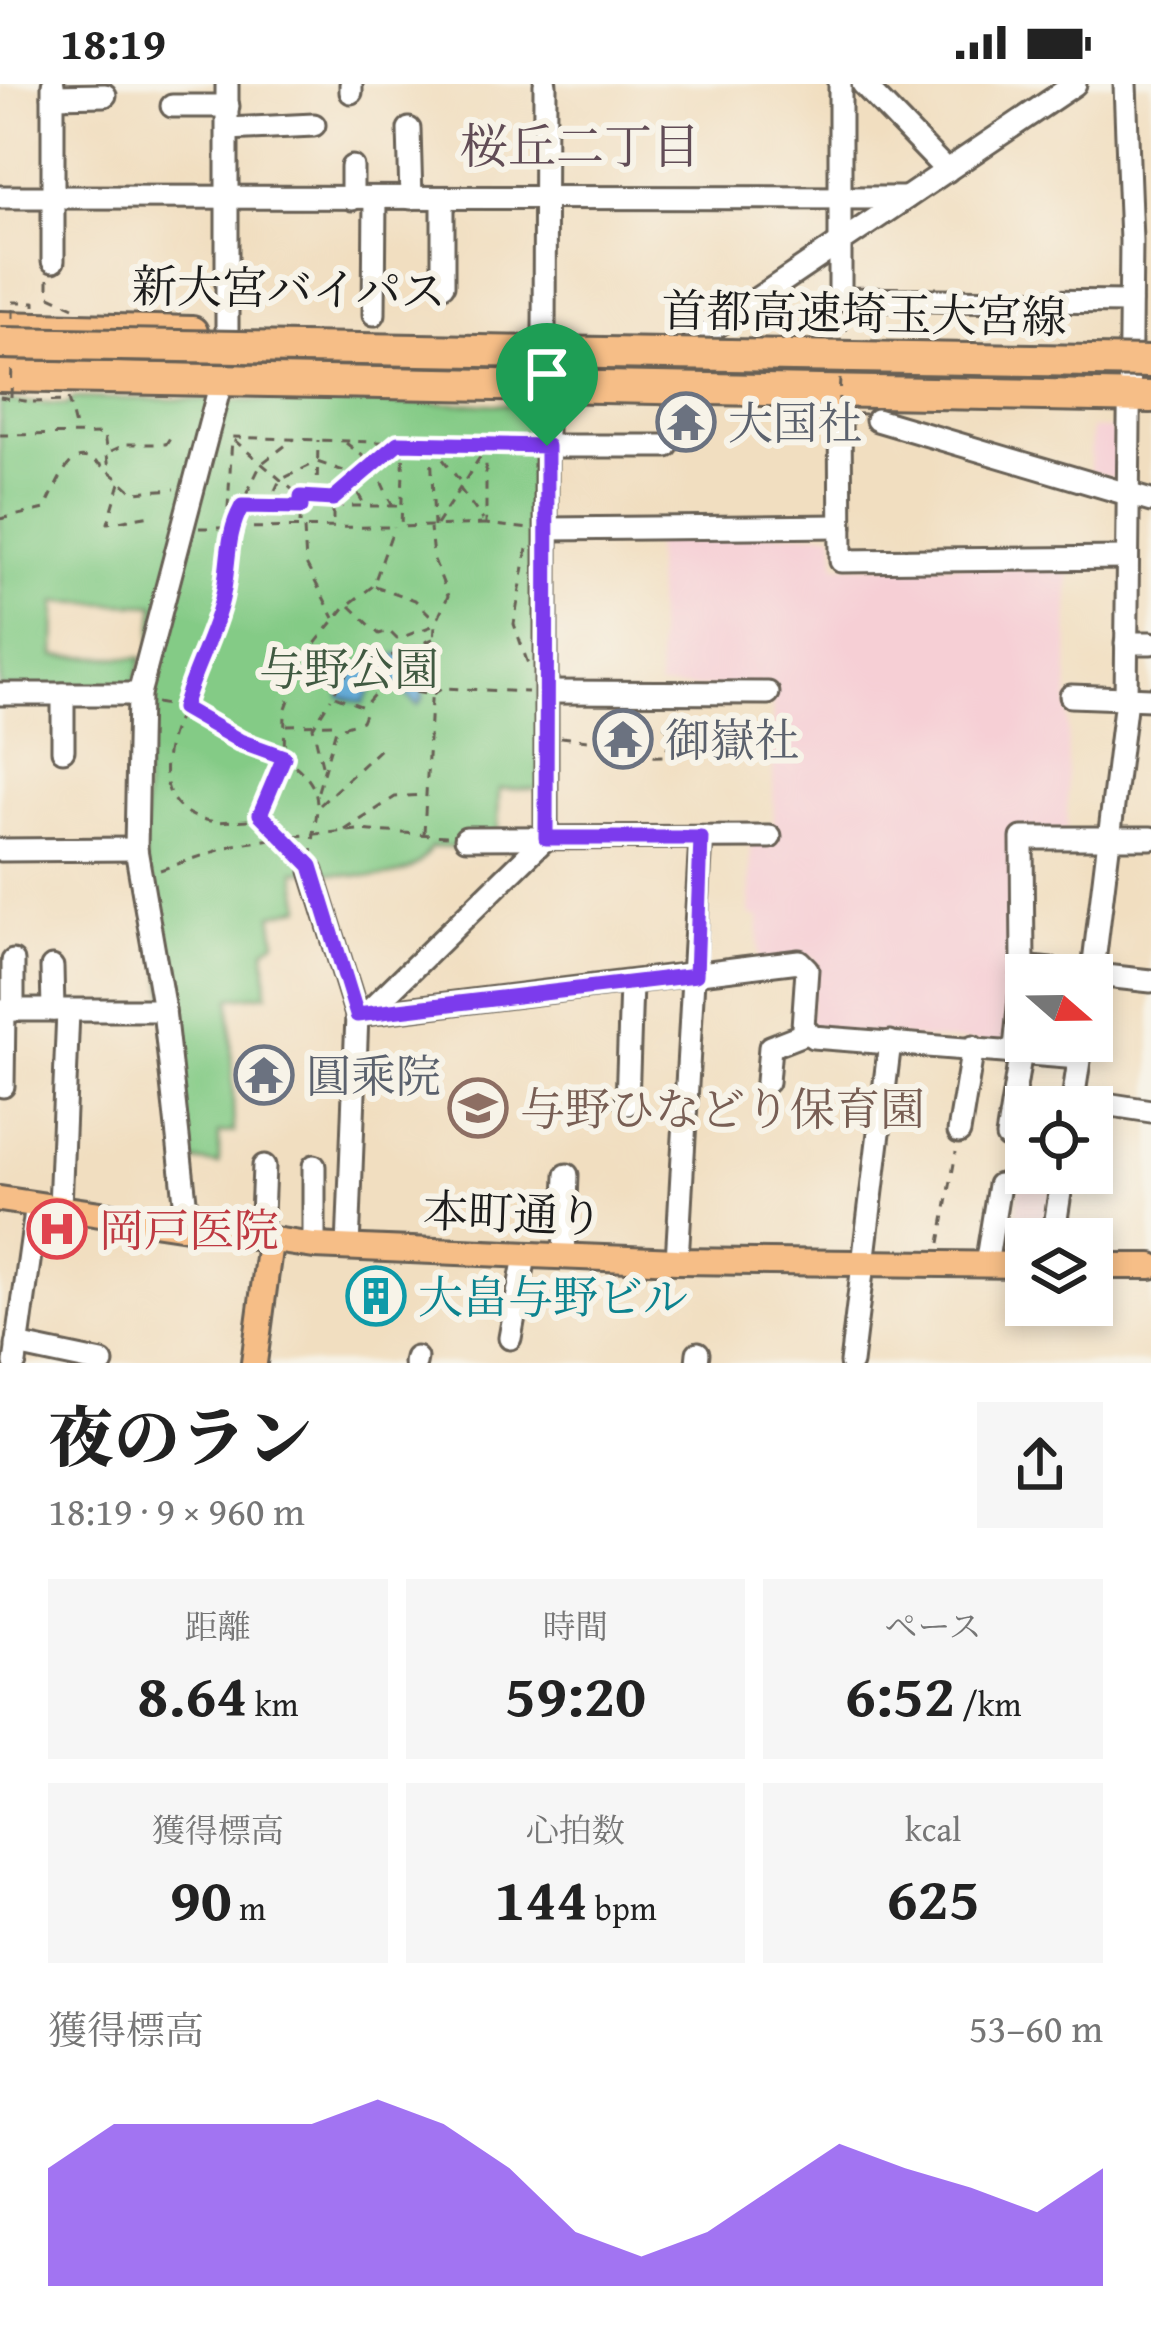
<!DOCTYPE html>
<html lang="ja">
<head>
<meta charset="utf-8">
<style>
  body { margin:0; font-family:"Gentium Book Plus","Noto Serif JP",serif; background:#f6f6f6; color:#222; height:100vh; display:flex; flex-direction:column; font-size:45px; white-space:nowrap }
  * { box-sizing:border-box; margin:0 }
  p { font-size:39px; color:#767676 }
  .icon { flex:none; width:66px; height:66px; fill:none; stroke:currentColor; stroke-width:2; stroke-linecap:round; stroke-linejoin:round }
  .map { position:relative; height:1279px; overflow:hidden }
  .drawer { display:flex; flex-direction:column; background:#fff; flex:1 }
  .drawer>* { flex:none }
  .needle { width:78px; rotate:110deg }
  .fabs { position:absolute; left:1005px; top:870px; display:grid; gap:24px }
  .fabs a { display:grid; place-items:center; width:108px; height:108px; border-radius:0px; background:#fff; box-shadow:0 6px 18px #0003; font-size:60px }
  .pin { position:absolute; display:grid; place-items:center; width:102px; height:102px; color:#fff; margin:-123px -51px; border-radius:50% 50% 50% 0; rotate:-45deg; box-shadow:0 0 12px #0007 }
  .pin .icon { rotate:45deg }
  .round { display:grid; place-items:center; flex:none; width:126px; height:126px; border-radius:0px; background:#f6f6f6 }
  .head { display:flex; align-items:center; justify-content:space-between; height:204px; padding:0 48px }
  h1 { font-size:66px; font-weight:800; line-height:90px }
  .stats { display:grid; grid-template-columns:repeat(3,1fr); gap:18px; height:204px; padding:12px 48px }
  .stats div { display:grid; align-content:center; border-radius:0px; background:#f6f6f6; text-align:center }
  .stats b { font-size:60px; font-weight:800 }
  .stats small { font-size:33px; font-weight:400 }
  .stats p { font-size:33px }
  .chart { height:336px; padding:24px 48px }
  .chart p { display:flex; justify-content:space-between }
  .chart svg { width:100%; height:216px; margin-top:12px; fill:#7c3aed; opacity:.7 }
  .status { display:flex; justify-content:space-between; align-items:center; height:84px; padding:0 60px; background:#fff; direction:ltr }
  .status svg { height:33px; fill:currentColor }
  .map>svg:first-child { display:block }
</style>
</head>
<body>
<div class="status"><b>18:19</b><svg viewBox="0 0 49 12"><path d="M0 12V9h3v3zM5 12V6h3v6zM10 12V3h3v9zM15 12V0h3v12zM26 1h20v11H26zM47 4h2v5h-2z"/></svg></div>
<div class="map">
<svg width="1151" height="1279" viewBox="0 0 1151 1279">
  <rect width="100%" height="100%" fill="#f7f3e8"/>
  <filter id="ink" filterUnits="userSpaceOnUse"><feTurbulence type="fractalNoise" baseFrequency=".00833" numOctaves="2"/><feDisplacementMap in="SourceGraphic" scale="24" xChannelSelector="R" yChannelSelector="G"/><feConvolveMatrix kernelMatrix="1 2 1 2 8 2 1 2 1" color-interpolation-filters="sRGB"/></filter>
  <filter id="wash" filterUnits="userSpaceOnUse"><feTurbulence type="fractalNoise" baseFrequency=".004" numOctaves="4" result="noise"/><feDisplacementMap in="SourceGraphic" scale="48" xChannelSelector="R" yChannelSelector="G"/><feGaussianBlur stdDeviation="2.7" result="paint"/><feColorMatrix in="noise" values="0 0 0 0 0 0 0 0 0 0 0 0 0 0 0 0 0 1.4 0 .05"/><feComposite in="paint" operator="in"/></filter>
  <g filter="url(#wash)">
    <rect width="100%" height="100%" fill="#f1dec0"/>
    <g fill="#f6cfd5">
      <path d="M1091,345H1118L1119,390L1114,394L1090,387Z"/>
      <path d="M654,449H833L836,481L1069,479L1067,747L1019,748L1018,878L1007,960L815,948L809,941L814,873L758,877L759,833L749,831L751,760L774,759L772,604L659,603Z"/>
      <path d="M1020,1097L1052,1102L1044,1155H1026V1169L1012,1170Z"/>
    </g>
    <path fill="#84cb86" stroke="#507451" stroke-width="3" d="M74,314L540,321L539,705H499L498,746L466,764L431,763C406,812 339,785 295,787L302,823L272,831L276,857L265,865L267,910L230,914L234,1048L219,1049V1080L190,1077L144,770L146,609L155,521L56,518L55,572L142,574L134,601L0,604V317L67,321Z"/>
    <path fill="#5ea7d5" stroke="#3d6278" stroke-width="3" d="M421,564L423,615L418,621C401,611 401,591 373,603L363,619L340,613L339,601L358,581Z"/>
  </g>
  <g filter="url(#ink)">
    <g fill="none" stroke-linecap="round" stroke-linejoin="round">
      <defs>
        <g id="minor">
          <path d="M53,0V177"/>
          <path d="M227,0V249"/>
          <path d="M840,0V215L1130,218"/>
          <path d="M863,0L947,87"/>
          <path d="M351,8V0"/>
          <path d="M53,12L105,11"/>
          <path d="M172,22H228"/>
          <path d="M228,45L314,41"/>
          <path d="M409,45L411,114"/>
          <path d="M0,113L906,114"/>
          <path d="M352,115V83"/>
          <path d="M443,201V115"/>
          <path d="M374,230L375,114"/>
          <path d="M544,255L545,0"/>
          <path d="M693,258L1075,0"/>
          <path d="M840,321L841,477L1127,474"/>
          <path d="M877,336L1151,417"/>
          <path d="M547,362H667"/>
          <path d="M548,445L841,442"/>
          <path d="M1126,559H1151"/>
          <path d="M548,608L768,609"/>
          <path d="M0,610H139"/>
          <path d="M63,610V666"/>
          <path d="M1071,612L1151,615"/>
          <path d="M466,754L770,753"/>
          <path d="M0,766L136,765"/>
          <path d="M312,787L357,931L348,1164"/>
          <path d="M52,883L53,926"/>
          <path d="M1023,883L1151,897"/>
          <path d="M1092,895L1126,615L1131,157L1125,0"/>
          <path d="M0,926H164"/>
          <path d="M13,926V877"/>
          <path d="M366,930L546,754V305"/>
          <path d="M357,931L799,877L807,885L803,943L813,953L1079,974"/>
          <path d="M1015,965L1023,883L1022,754H1151"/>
          <path d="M767,998L770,963L806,949"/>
          <path d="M3,1002L4,926"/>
          <path d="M1073,1015L1151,1027"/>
          <path d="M627,1020L631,900"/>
          <path d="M1072,1023L1082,957"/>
          <path d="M959,1048L973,963"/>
          <path d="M1007,1053L1021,967"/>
          <path d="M60,1123L68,927"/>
          <path d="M188,1144L164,926L136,765L139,610L221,298"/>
          <path d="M1053,1155L1063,1089"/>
          <path d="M261,1157L264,1082"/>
          <path d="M314,1162V1082"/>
          <path d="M564,1173L567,1091"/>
          <path d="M677,1177L701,754"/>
          <path d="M986,1181L999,1101"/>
          <path d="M510,1254L525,1172"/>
          <path d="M17,1261L102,1279"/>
          <path d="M15,1279L37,1120"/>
          <path d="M415,1279L416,1274"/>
          <path d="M697,1279L698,1269"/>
          <path d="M851,1279L890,958"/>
        </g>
        <g id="major">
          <path d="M0,1115L314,1162L677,1177L1026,1181"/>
          <path d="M1092,1182H1151"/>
          <path d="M254,1279L270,1158"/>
        </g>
        <g id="highway">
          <path d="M0,243L192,248"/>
          <path d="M0,292L1151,313"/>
        </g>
      </defs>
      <use href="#minor" stroke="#676055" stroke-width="27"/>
      <use href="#major" stroke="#676055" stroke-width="30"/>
      <use href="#highway" stroke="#676055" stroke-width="36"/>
      <g stroke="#676055" stroke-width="3" stroke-dasharray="9 9" stroke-linecap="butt">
        <path d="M48,195V211L74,223"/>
        <path d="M13,218H35V222"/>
        <path d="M839,246V230"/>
        <path d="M846,247V232"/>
        <path d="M0,313L31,318"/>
        <path d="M68,315L77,351"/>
        <path d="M33,318L65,317"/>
        <path d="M0,351L104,350L109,385"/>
        <path d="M234,356L301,413"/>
        <path d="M346,359L373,380L393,423"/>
        <path d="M431,360L486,364V440L529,445"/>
        <path d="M432,361L459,396"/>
        <path d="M687,363L699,349L700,325"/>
        <path d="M111,367L127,360H166L171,352"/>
        <path d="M120,399L108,439L150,431"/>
        <path d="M460,405L483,436"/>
        <path d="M317,412L318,356"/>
        <path d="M335,413L396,360"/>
        <path d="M243,422L300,423"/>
        <path d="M334,422H401"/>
        <path d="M267,423L280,396L317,378L344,387L366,423"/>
        <path d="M0,435L45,425C74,363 76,356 133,408L175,405"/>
        <path d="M300,440L301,413L333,414V442"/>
        <path d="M436,441L486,364L527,363"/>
        <path d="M231,442L261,380L294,355"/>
        <path d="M434,443L431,360L404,359L401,443L486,440"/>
        <path d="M199,444L393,443"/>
        <path d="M304,445L306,480L334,534"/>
        <path d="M527,465L514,540L529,583"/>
        <path d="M375,502L415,516L433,534"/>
        <path d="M350,522L379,550L389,547L397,555L435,541"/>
        <path d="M433,555L394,571L355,578L332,611L363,623L377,607L390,603L431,611L443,604L528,608"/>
        <path d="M395,573L404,587"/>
        <path d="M156,619L183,624L223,513L232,353L404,359"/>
        <path d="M183,624L240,657L284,673L262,718L264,737C244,733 225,741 206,736C149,724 163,662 183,624Z"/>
        <path d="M287,641L338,640"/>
        <path d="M561,653L635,661"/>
        <path d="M606,658L620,673L663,672L671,656L666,642L645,639"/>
        <path d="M322,681L313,643L331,614"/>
        <path d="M318,707L336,645L362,637L368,622"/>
        <path d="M320,721L380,665"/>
        <path d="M264,737L284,753L358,746L447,752"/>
        <path d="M345,746L395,713L421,711"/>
        <path d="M424,749L435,541L448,512L433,473L430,444"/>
        <path d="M312,773C314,722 332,708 284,673L285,627L305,572L344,524L373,502L394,443"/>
        <path d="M160,786L234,761L284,753L304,774"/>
        <path d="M940,1159L956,1068"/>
      </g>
      <use href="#minor" stroke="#fff" stroke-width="21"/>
      <use href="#major" stroke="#f6be87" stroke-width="24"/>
      <use href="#highway" stroke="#f6be87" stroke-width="30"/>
      <defs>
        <path id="highway-bridge" d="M0,259L1151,278"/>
      </defs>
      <use href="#highway-bridge" stroke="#676055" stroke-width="36" stroke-linecap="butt"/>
      <g stroke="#676055" stroke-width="3" stroke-dasharray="9 9" stroke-linecap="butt">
        <path d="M13,234V218"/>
        <path d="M842,250V234"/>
        <path d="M840,295L838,329L865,330"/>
        <path d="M11,313L12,280"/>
      </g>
      <use href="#highway-bridge" stroke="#f6be87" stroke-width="30"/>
    </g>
  </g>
  <g fill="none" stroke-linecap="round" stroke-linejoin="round" filter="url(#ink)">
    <defs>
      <path id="route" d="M398,359L547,362L546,754H701L696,891L357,931L311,782L260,730L284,673L240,657L183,624C193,586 213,553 222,515C230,482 225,452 242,422L301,423V413L333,415Z"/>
    </defs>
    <use href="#route" stroke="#fff" stroke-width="24"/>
    <use href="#route" stroke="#7c3aed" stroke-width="15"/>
  </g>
  <defs>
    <symbol id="temple-ring" viewBox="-11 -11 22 22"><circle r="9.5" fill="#f7f3e8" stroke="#6b7280" stroke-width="1.5"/><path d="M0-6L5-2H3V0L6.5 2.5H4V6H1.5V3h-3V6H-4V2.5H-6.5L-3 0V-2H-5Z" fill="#6b7280"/></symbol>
    <symbol id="school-ring" viewBox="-11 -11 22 22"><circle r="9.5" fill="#f7f3e8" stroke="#8d6e63" stroke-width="1.5"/><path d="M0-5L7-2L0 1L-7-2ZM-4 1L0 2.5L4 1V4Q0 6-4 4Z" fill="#8d6e63"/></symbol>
    <symbol id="hospital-ring" viewBox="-11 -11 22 22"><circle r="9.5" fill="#f7f3e8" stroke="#e0444e" stroke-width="1.5"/><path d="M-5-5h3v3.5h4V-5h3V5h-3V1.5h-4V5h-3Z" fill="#e0444e"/></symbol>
    <symbol id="building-ring" viewBox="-11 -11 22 22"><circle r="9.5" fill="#f7f3e8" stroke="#0f9aa8" stroke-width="1.5"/><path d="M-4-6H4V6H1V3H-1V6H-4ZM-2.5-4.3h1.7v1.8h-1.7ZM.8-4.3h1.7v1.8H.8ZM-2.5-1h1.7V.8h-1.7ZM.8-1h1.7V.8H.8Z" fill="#0f9aa8"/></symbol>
  </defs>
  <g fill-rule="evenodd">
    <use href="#temple-ring" x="653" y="305" width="66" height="66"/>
    <use href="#temple-ring" x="590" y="622" width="66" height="66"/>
    <use href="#temple-ring" x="231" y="958" width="66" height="66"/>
    <use href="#school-ring" x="445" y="991" width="66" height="66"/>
    <use href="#hospital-ring" x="24" y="1112" width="66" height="66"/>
    <use href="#building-ring" x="343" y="1179" width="66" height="66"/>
  </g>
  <g text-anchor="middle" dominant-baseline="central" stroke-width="12" stroke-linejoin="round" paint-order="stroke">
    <g font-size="45" fill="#1c1c1c" stroke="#f7f3e8">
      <text transform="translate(289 204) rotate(1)">新大宮バイパス</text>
      <text transform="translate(864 229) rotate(1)">首都高速埼玉大宮線</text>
      <text transform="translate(513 1129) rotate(2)">本町通り</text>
    </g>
    <g font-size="45" fill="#5b616d" stroke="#f7f3e8" text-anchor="start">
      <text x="728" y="338">大国社</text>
      <text x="665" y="655">御嶽社</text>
      <text x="306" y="991">圓乘院</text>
    </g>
    <g font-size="45" fill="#405941" stroke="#f7f3e8">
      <text x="349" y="584">与野公園</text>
    </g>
    <g font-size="45" fill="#785e54" stroke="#f7f3e8" text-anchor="start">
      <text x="520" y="1024">与野ひなどり保育園</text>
    </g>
    <g font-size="45" fill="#be3a42" stroke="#f7f3e8" text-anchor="start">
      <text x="99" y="1145">岡戸医院</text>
    </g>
    <g font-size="45" fill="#0d838f" stroke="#f7f3e8" text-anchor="start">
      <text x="418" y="1212">大畠与野ビル</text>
    </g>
    <g font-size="48" fill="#614c56" stroke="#f7f3e8">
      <text x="580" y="61">桜丘二丁目</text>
    </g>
  </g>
</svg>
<div class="fabs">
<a><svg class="needle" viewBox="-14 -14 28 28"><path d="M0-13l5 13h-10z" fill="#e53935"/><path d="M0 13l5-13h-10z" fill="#767676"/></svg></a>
<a><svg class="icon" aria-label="locate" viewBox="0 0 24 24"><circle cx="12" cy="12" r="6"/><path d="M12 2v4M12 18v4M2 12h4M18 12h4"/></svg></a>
<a><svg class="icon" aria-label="layers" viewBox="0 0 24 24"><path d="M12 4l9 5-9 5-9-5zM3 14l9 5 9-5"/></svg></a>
</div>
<div class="pin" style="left:547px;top:362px;background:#1e9e55"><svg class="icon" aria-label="arrive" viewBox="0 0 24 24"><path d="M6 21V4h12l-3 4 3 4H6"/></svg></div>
</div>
<section class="drawer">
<div class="head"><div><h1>夜のラン</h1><p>18:19 · 9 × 960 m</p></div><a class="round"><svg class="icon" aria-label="share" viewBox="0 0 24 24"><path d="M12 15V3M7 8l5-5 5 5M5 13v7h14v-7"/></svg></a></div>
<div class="stats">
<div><p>距離</p><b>8.64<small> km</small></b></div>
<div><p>時間</p><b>59:20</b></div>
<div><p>ペース</p><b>6:52<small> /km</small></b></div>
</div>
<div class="stats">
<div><p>獲得標高</p><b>90<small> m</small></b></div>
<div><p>心拍数</p><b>144<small> bpm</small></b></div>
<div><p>kcal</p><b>625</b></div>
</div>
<div class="chart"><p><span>獲得標高</span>53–60 m</p>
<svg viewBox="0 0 160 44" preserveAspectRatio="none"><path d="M0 44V20L10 11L20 11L30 11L40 11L50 6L60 11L70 20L80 33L90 38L100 33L110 24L120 15L130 20L140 24L150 29L160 20V44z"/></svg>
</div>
</section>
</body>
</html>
